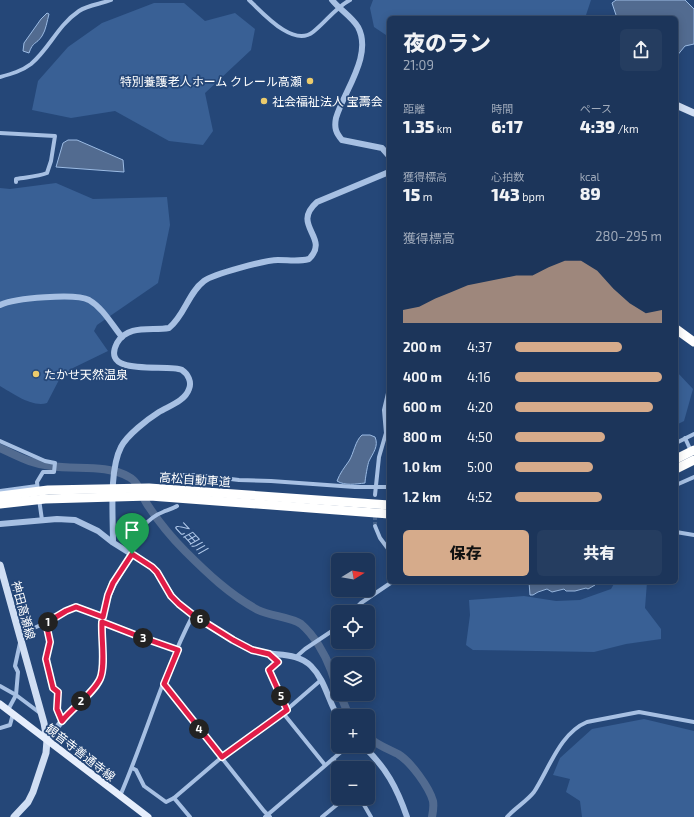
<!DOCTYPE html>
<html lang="ja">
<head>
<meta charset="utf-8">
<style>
  body { margin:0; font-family:"Exo 2","Noto Sans JP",sans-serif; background:#253d60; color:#f1f3f6; height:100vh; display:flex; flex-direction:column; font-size:15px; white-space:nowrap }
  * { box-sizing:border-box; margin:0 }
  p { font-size:13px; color:#a0abbb }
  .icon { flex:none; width:22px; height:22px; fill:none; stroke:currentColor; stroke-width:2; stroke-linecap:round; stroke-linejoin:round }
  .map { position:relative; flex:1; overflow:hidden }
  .panel { position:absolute; left:387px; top:16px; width:291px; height:568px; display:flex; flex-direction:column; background:#1c355a; border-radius:6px; box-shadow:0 2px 10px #0003,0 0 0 1px #3a5070 }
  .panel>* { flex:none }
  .needle { width:26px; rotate:79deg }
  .fabs { position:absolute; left:331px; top:553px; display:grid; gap:8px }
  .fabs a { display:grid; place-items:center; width:44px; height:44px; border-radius:6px; background:#1c355a; box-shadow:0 2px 10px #0003,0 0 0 1px #3a5070; font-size:20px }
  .pin { position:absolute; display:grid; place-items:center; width:34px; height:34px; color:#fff; margin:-41px -17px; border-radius:50% 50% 50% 0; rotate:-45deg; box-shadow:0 0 4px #0007 }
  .pin .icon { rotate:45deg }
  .km { position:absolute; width:20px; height:20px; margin:-10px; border-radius:50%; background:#222; color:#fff; font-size:11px; line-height:20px; text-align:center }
  .round { display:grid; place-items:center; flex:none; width:42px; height:42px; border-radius:6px; background:#253d60 }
  .head { display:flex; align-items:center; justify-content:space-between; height:68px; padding:0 16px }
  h1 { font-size:22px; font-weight:800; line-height:30px }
  .figures { display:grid; grid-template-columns:repeat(3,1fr); gap:6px; height:68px; padding:4px 16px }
  .figures div { display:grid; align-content:center }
  .figures b { font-size:17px; font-weight:800 }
  .figures small { font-size:11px; font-weight:400 }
  .figures p { font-size:11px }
  .chart { height:112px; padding:8px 16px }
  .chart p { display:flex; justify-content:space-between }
  .chart svg { width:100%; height:72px; margin-top:4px; fill:#d6ab8b; opacity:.7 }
  .cta { display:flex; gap:8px; margin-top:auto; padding:8px 16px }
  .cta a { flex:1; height:46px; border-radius:6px; background:#d6ab8b; color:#111; font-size:16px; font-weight:800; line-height:46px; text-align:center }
  .cta a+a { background:#253d60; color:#f1f3f6 }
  ul { padding:0 16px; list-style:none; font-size:13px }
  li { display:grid; grid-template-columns:64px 48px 1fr; align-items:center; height:30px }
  li i { height:10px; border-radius:5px; background:#d6ab8b }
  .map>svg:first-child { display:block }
</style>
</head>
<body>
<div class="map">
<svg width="694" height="817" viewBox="0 0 694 817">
  <rect width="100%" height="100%" fill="#254778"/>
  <g fill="#396095">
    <path d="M373,0H591L585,18H389V37L374,27L370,8Z"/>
    <path d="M154,3H184L205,21L235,13L255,29L251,50L205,93L213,131L203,145L169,141L115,111L71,118L32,110L38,81L68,47L102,23Z"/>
    <path d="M56,183L93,199L167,197L170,225L158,283L97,325L94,331L108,351L73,368L61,376L47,403C33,408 12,393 0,386V188L10,189Z"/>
    <path d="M676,371L693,389L684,421L676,425Z"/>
    <path d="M615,582H647L645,608L661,629V639L626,644L594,652L473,650L466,645L470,615L469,600L524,596L556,601L580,600L611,589Z"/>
    <path d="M644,719L694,731V817H582L580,801L566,792L570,779L553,775L560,758L592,729Z"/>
  </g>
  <g fill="#526b90" stroke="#9bbbe4">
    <path d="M616,0H685L694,9V44L685,46L676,57V18H617L612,3Z"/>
    <path d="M47,13L49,14C47,21 46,30 42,36C36,45 33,41 29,53L23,51L24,43L41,19Z"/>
    <path d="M68,140H77L123,160L124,172L56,167L63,143Z"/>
    <path d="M362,435H370L375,437C379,446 373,453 369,461C368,463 365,479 365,483C356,484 345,486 337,481C340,473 344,468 349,461C354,453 355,441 362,435Z"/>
    <path d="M529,582H596L595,585L588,589L586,588L575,591H566L564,589L552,592L547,589L538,592L533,595H530Z"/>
  </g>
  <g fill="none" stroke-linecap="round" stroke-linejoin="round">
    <g stroke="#526b90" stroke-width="8">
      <path d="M0,448C18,456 31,464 51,466C76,470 106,464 129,477C139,482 141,495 147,504C158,521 171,537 185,551C207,573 230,595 258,610C270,616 292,617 301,624C314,635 325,654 331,670C333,676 335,683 338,689"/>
      <path d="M340,694L349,716"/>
      <path d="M368,737C377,745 388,749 398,754C411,762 429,787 433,801C434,807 433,812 432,817"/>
    </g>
    <path stroke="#46638c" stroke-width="4" stroke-dasharray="4 2" stroke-linecap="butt" d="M375,526V513"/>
    <g stroke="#a7c0e3" stroke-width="4">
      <path d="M249,0C262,12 293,48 313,32C326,22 335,8 350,0"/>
      <path d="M0,77C11,74 22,71 31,64C50,48 57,26 79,11C88,5 101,4 111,0"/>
      <path d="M0,133L55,136L51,161L47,173C37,177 26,177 16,179V182"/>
      <path d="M685,438L691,451"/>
      <path d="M0,441L45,461L55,463L54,472H43L37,482L38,492"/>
      <path d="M676,443L694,434"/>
      <path d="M175,480L179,475H197L239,480L271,481L355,487H389"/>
      <path d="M676,485L694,477"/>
      <path d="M0,491L37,486"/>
      <path d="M375,495L379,457L386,433L384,410L389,389"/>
      <path d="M39,499L42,520"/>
      <path d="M375,526L380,538L389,550"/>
      <path d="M676,532L694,535"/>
      <path d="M128,551C135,536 147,518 163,512C168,510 172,509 177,506"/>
      <path d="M352,612L361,603L392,582"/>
      <path d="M102,622L138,636L178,649"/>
      <path d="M46,623L50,642L46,659L53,687L58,692L57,709L62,721"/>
      <path d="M19,634L46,623L66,611L77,607L103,617"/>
      <path d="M20,643L15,666L18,672L16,695L40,713"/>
      <path d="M269,654L278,662L269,670L287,710"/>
      <path d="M296,657L305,649L338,627"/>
      <path d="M163,684L264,811L270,817"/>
      <path d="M0,686L16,695L8,710"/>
      <path d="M283,713L325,765"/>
      <path d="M0,728L10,725L13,714"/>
      <path d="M333,759L341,768"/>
      <path d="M132,768L136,770L144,786L166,802L174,798L222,757L283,713L321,680"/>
      <path d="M120,796C146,736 163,673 193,615"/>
      <path d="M174,798L190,817"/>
      <path d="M360,798L371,817"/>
      <path d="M265,817L348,746"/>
      <path d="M322,817L345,798"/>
      <path d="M507,817C515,808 527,801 534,792C549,769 560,733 587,722L639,712L694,722"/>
    </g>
    <g stroke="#a7c0e3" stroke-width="6">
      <path d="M332,0C340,10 351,16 358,27C373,55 344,91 336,118C334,128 336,133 342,140L382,148L389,156"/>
      <path d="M0,305C14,298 76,293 89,300C103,308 112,325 122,337"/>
      <path d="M0,524L57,519L75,520L98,531L112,542L152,567C162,578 168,593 179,604C201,621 225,638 251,649C271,658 295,650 311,666C325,680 328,700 338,717"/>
      <path d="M113,542C113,516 109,470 121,447C127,435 148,419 159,412C169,406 185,401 189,389C192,382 188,374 182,370C169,363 99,378 117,343C128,324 151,331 169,328C185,315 188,293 204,281C213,274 266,260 278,260C289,260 298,262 309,259C331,237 290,226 317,202L389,172"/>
      <path d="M47,740C54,732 60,723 66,716C77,704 95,693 101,677C107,661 100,640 102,623C106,592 117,579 132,554"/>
      <path d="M363,746C386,767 397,788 407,817"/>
    </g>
    <g stroke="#d0def3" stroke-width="7">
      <path d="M676,105L694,113"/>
      <path d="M0,565L44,723L47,740L46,753L33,792L28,802L14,817"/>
    </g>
    <path stroke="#e6eefc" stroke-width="7" d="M0,704L148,817"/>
    <g stroke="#fff" stroke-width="9">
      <path d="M676,329L694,342"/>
      <path d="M676,459L694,450"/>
      <path d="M676,469L694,460"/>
      <path d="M0,496L48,490L149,488L389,505"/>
      <path d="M0,504L45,499L150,496L389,514"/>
    </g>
  </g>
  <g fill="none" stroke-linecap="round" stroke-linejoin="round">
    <defs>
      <path id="route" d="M132,554L152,567L157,572L171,596L179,604L193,615L233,640L252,650L269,654L278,662L269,670L287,710L222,757L164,684L178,650L138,636L102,622C101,638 106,666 100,679C93,694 73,707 62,721L57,709L58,692L53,688L46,659L50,642L46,623L66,611L76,607L103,617L108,595L113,583Z"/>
    </defs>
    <use href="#route" stroke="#fff" stroke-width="8"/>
    <use href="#route" stroke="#e11d48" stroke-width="5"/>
  </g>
  <g fill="#eccb6c" stroke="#254778" stroke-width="1.5">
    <circle cx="310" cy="81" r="4"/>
    <circle cx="264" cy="101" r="4"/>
    <circle cx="36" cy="374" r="4"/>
  </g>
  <g text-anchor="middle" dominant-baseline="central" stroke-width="3.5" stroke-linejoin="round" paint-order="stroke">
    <g font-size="12" fill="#fff" stroke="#254778" text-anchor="start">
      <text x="302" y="81" text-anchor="end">特別養護老人ホーム クレール高瀬</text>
      <text x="272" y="101">社会福祉法人 宝壽会</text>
      <text x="44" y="374">たかせ天然温泉</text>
    </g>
    <g font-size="12" fill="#fff" stroke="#254778">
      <text transform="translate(195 479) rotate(4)">高松自動車道</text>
      <text transform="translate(24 610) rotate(75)">神田高瀬線</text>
      <text transform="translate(81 752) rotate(38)">観音寺善通寺線</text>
    </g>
    <g font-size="13" font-style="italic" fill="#b2caeb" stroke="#254778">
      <text transform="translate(191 537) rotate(47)">乙田川</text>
    </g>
  </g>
</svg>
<div class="fabs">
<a><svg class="needle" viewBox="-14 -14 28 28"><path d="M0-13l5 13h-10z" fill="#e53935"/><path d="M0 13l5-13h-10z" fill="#a0abbb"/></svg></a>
<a><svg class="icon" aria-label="locate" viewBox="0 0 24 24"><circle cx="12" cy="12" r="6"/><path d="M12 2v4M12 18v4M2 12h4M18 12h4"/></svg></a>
<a><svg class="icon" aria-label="layers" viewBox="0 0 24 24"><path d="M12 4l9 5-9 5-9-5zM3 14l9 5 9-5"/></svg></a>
<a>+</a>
<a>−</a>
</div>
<div class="pin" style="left:132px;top:554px;background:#1e9e55"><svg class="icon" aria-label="arrive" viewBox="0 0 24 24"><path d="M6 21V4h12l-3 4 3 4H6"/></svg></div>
<b class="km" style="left:48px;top:622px">1</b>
<b class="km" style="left:81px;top:701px">2</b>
<b class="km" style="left:143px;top:638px">3</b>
<b class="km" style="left:199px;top:729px">4</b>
<b class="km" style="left:281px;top:696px">5</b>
<b class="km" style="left:200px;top:619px">6</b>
<section class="panel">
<div class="head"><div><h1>夜のラン</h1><p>21:09</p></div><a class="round"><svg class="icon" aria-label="share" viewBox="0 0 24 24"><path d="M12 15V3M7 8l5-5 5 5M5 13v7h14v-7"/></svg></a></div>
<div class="figures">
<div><p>距離</p><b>1.35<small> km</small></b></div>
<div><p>時間</p><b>6:17</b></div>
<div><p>ペース</p><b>4:39<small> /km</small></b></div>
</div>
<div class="figures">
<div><p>獲得標高</p><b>15<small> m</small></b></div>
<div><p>心拍数</p><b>143<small> bpm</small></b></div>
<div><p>kcal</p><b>89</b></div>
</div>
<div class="chart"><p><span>獲得標高</span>280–295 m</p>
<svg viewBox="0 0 160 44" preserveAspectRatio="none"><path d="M0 44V36L10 34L20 29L30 25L40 21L50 19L60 17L70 15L80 15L90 10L100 6L110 6L120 12L130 23L140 32L150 38L160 36V44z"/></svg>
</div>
<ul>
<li><b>200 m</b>4:37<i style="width:73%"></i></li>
<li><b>400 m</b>4:16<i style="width:100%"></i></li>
<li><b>600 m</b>4:20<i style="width:94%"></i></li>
<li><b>800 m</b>4:50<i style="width:61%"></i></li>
<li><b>1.0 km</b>5:00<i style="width:53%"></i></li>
<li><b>1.2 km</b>4:52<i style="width:59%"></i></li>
</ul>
<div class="cta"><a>保存</a><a>共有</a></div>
</section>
</div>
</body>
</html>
